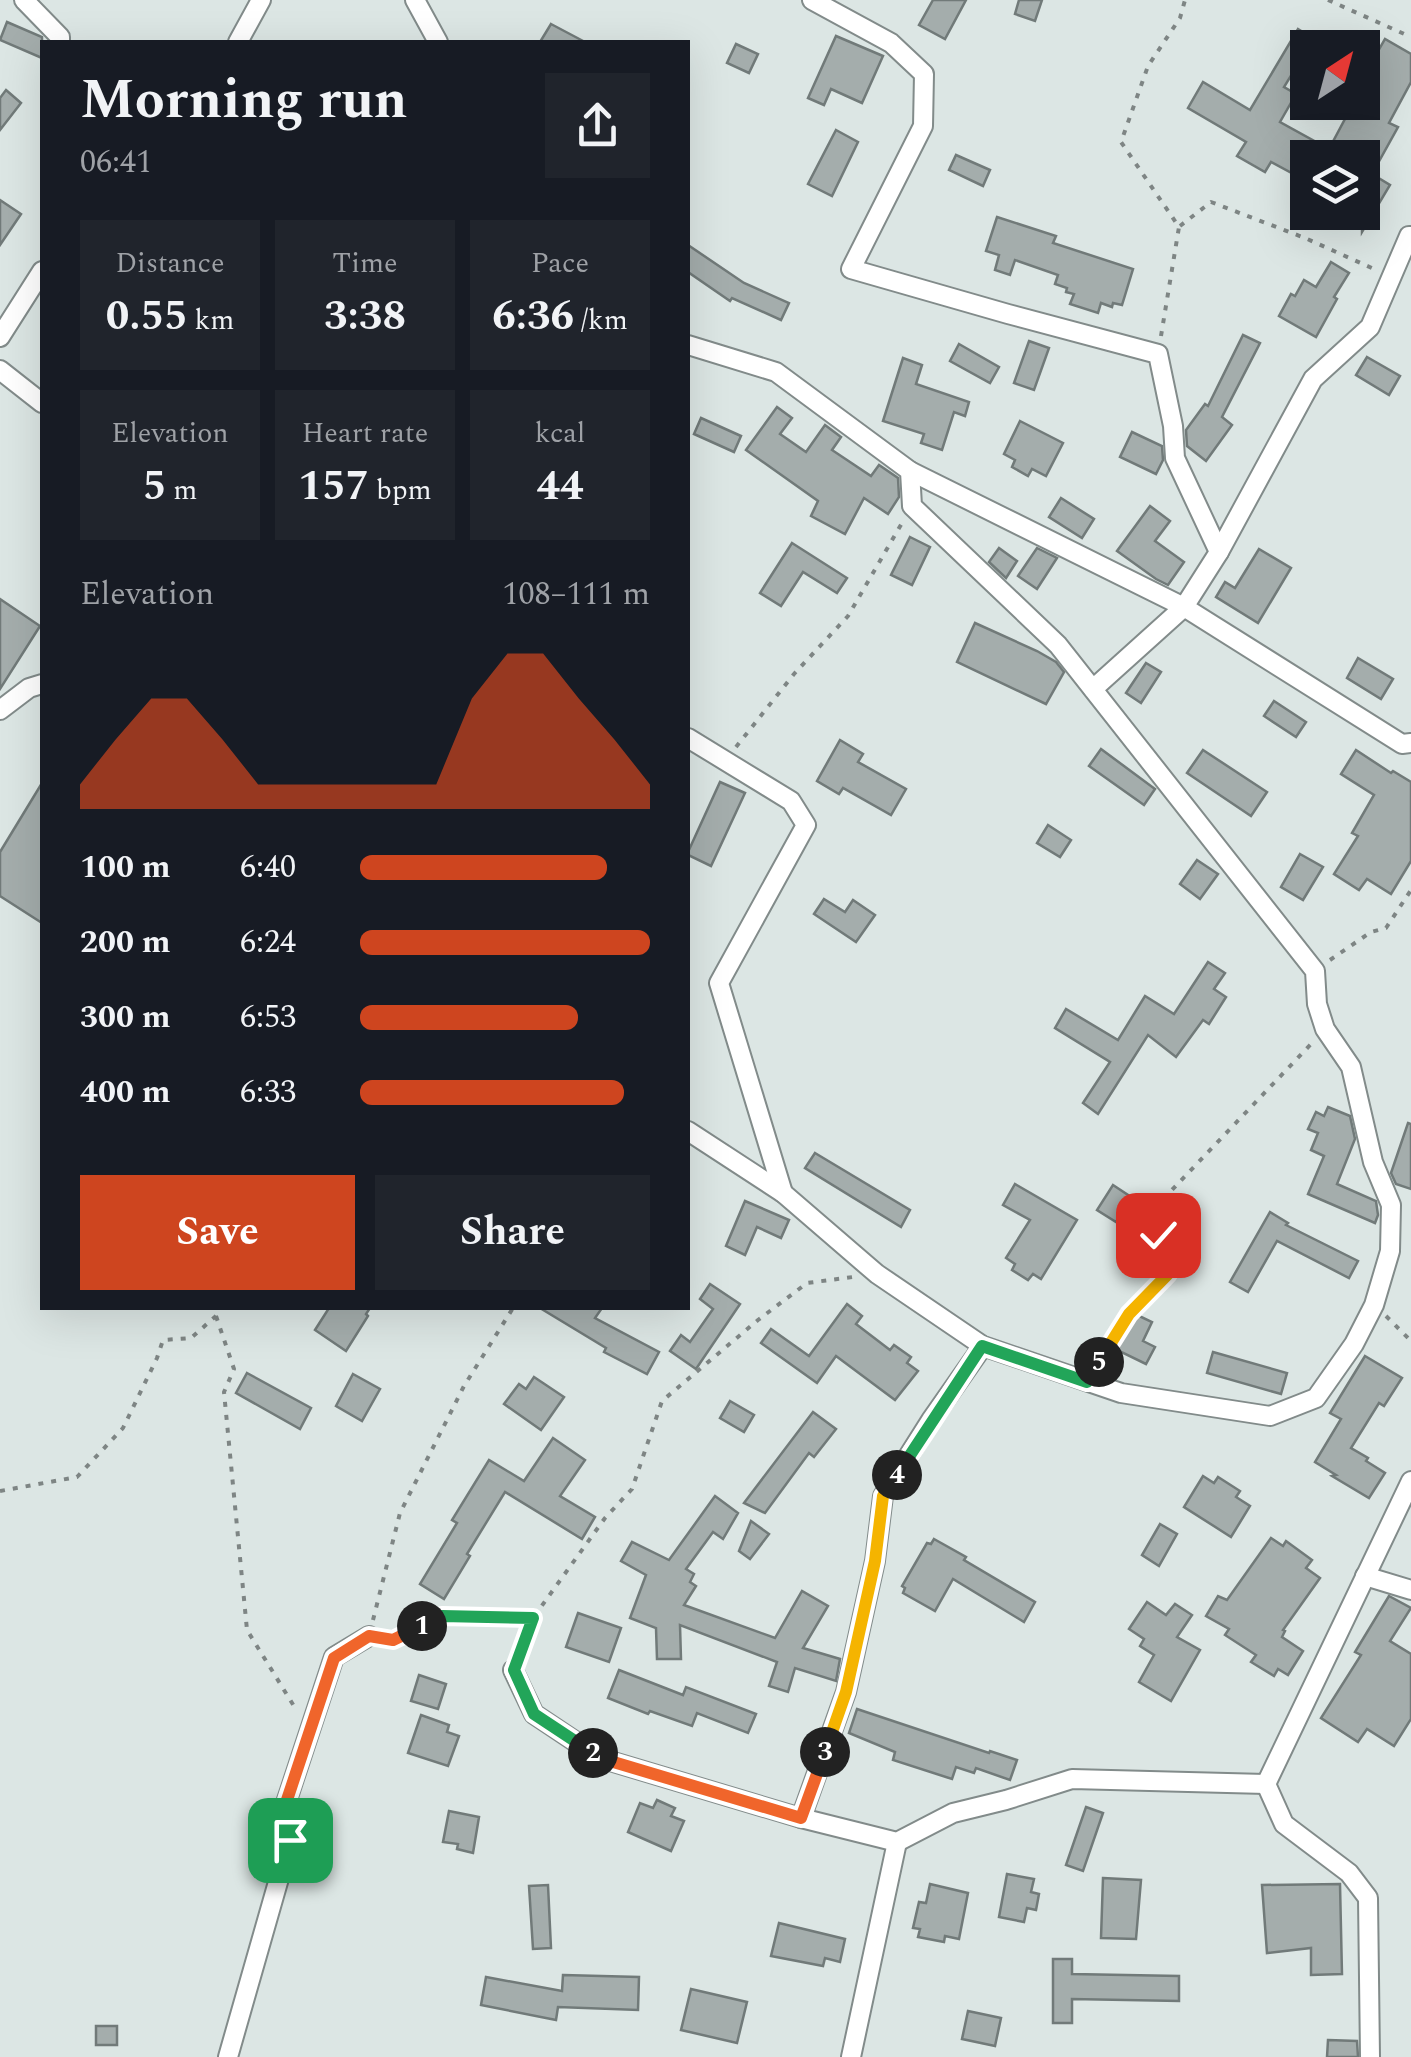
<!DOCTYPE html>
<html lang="en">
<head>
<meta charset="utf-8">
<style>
  body { margin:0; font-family:Spectral,serif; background:#20242c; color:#f1f3f6; height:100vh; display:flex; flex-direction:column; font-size:38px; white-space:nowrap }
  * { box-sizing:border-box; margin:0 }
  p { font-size:32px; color:#9ea1a6 }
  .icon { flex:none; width:55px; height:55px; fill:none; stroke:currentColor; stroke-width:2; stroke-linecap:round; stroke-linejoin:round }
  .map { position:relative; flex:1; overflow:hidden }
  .side { position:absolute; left:40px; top:40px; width:650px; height:1270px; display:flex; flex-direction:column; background:#171b24; border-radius:0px; box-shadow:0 10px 40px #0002 }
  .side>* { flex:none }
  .needle { width:65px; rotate:36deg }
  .controls { position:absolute; left:1290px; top:30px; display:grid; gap:20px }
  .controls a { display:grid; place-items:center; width:90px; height:90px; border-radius:0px; background:#171b24; box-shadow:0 10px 40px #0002; font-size:50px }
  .pin { position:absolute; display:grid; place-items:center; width:85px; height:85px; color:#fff; margin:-42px; border-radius:20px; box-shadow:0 5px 15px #0006 }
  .km { position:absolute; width:50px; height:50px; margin:-25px; border-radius:50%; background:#222; color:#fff; font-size:28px; line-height:50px; text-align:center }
  .round { display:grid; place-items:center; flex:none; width:105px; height:105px; border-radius:0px; background:#20242c }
  .head { display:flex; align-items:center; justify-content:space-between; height:170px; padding:0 40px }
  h1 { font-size:55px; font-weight:700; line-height:75px }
  .figures { display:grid; grid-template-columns:repeat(3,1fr); gap:15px; height:170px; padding:10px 40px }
  .figures div { display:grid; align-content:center; border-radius:0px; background:#20242c; text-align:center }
  .figures b { font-size:42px; font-weight:700 }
  .figures small { font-size:28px; font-weight:400 }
  .figures p { font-size:28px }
  .chart { height:280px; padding:20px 40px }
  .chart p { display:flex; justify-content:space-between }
  .chart svg { width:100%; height:180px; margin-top:10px; fill:#ce451f; opacity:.7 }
  .button { display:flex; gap:20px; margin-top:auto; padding:20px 40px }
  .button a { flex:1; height:115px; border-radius:0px; background:#ce451f; color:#fff; font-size:40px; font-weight:700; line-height:115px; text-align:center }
  .button a+a { background:#20242c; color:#f1f3f6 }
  ul { padding:0 40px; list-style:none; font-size:32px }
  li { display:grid; grid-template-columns:160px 120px 1fr; align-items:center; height:75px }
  li i { height:25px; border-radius:12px; background:#ce451f }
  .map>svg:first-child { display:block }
</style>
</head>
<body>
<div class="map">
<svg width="1411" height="2057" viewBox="0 0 1411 2057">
  <rect width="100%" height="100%" fill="#dce6e4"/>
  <g fill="#a4adac" stroke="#717a79" stroke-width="2.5">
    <path d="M933,0H966L945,39L919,25Z"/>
    <path d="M1019,0H1042L1035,21L1015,14Z"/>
    <path d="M7,22L42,37V58L0,40Z"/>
    <path d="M551,24L585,42H540Z"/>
    <path d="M1298,29L1329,48H1308V59L1303,56L1284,87L1296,94L1280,122L1329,149L1354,102H1362V87L1377,61L1373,60L1385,39L1411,54V82L1389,123L1398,127L1372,174L1390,185L1362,232V158H1308V166L1301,178L1271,162L1265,172L1237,156L1246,142L1188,108L1203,82L1250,110Z"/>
    <path d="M836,36L883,56L862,103L831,89L824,105L808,98Z"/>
    <path d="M736,44L758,54L749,73L727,63Z"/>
    <path d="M6,90L21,103L0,130V98Z"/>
    <path d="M836,130L858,142L832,196L808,184Z"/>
    <path d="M956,155L990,170L983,186L949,170Z"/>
    <path d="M0,200L21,214L0,245Z"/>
    <path d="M997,217L1056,236L1053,243L1133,269L1122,305L1113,303L1112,307L1101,303L1098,313L1070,304L1074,294L1066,292L1067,288L1055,284L1058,275L1015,260L1010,275L995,270L999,255L986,251Z"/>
    <path d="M688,245L744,283L789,303L781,320L732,298L730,301L688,272Z"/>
    <path d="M1331,262L1349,273L1334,297L1337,299L1316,337L1279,316L1291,294L1295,296L1304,280L1316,287Z"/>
    <path d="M1243,335L1260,343L1222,417L1232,425L1206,461L1187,446L1186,430L1205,404L1208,406Z"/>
    <path d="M1029,341L1049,348L1034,390L1014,383Z"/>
    <path d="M959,344L999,367L990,383L950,361Z"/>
    <path d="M1367,357L1400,376L1389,395L1356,375Z"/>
    <path d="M903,358L922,365L916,384L969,402L965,416L954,412L942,450L921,443L924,434L883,421Z"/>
    <path d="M777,407L792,418L780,434L806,452L825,425L841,437L832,450L871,476L879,465L898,478L899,497L888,514L864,498L845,534L811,516L818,501L746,450Z"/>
    <path d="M701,418L741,436L734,452L694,434Z"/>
    <path d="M1020,421L1063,443L1046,476L1032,469L1028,476L1012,467L1015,460L1004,454Z"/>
    <path d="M1132,432L1162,446L1163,460L1156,474L1120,457Z"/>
    <path d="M1061,498L1094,519L1082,538L1049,517Z"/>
    <path d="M1150,506L1170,521L1155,541L1184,562L1168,585L1156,579L1117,551Z"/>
    <path d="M910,537L930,547L912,585L891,575Z"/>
    <path d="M792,543L847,578L837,593L803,572L781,606L760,593Z"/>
    <path d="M999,548L1017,561L1006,578L989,562Z"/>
    <path d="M1037,548L1057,558L1037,589L1018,576Z"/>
    <path d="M1259,549L1291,568L1258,623L1216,597L1225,582L1235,588Z"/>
    <path d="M0,599L40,626L0,689Z"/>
    <path d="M975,623L1037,651L1056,662L1064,672L1046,704L957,662Z"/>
    <path d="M1358,658L1393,679L1381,699L1347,678Z"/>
    <path d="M1146,663L1161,672L1141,703L1126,693Z"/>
    <path d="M1274,701L1306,722L1296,737L1264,716Z"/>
    <path d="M840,740L863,754L858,762L906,789L891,815L843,788L839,794L817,781Z"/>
    <path d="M1101,749L1155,789L1144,805L1089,766Z"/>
    <path d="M1203,750L1267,792L1251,816L1187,773Z"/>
    <path d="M1356,750L1391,773L1393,771L1411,782V861L1391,894L1367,879L1359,890L1334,874L1358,836L1352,833L1374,795L1341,774Z"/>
    <path d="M720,782L745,793L711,866L688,855V852Z"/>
    <path d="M42,783V923L0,896V852Z"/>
    <path d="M1048,825L1071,840L1060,857L1037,843Z"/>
    <path d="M1300,854L1323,867L1303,900L1281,887Z"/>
    <path d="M1197,860L1218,874L1200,899L1180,884Z"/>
    <path d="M824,899L845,912L853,900L875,915L856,942L814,914Z"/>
    <path d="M1208,962L1225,973L1214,989L1226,997L1209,1024L1203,1020L1176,1057L1148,1035L1098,1114L1083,1103L1110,1062L1055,1028L1066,1009L1118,1040L1145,996L1174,1014Z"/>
    <path d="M1328,1107L1350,1116L1355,1139L1337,1184L1376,1201L1378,1215L1375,1223L1308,1194L1324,1156L1311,1150L1318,1133L1308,1129L1316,1112L1324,1116Z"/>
    <path d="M1408,1123L1411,1124V1189L1396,1184L1391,1173Z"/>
    <path d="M815,1153L910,1210L901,1227L805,1168Z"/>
    <path d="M1015,1184L1077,1220L1041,1279L1033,1274L1028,1280L1012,1270L1015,1264L1006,1258L1030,1220L1003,1205Z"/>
    <path d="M1113,1185L1131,1197L1116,1222L1097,1210Z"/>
    <path d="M745,1201L789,1220L781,1238L757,1227L745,1255L726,1246Z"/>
    <path d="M1270,1212L1288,1223L1286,1225L1358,1261L1349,1278L1277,1241L1248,1292L1230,1282Z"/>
    <path d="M710,1284L740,1304L696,1369L670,1351L681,1335L690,1342L713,1309L700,1299Z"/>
    <path d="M847,1304L862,1316L856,1324L890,1350L894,1345L911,1357L907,1363L918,1371L895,1400L836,1356L817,1383L761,1343L771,1329L809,1356Z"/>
    <path d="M329,1308H370L366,1314L368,1316L346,1351L315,1330Z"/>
    <path d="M540,1308H602L595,1318L659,1352L647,1374L604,1352L606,1348Z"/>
    <path d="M1135,1314L1152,1322L1143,1341L1155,1347L1146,1364L1117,1350Z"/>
    <path d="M1213,1352L1287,1373L1281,1394L1207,1373Z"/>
    <path d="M1365,1356L1402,1378L1384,1406L1379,1403L1351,1448L1368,1458L1366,1461L1385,1473L1369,1498L1332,1476L1336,1475L1315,1462L1341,1419L1330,1413Z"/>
    <path d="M247,1373L311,1408L300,1429L236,1393Z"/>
    <path d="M353,1374L380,1389L362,1421L336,1406Z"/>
    <path d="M534,1377L564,1397L541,1430L504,1404L519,1384L526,1389Z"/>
    <path d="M730,1401L754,1415L744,1432L720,1418Z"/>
    <path d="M813,1412L836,1429L814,1457L809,1453L765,1513L744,1503Z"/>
    <path d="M553,1438L585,1460L560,1496L595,1517L582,1539L505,1492L467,1554L470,1556L444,1599L420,1584L457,1523L452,1520L489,1460L524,1481Z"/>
    <path d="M1203,1476L1214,1483L1218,1477L1240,1491L1236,1497L1250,1506L1231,1537L1184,1507Z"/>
    <path d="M715,1496L738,1513L723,1539L713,1532L686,1569L694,1574L690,1582L696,1586L684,1605L775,1638L802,1591L828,1606L803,1648L840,1659L836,1681L795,1668L788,1692L769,1686L777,1662L680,1625L681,1659H657L656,1628L630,1618L646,1575L621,1561L632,1542L669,1560Z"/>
    <path d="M751,1521L769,1534L750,1559L739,1551Z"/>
    <path d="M1160,1524L1177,1534L1159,1566L1142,1555Z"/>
    <path d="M1271,1538L1283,1546L1286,1541L1312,1560L1306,1568L1320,1578L1283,1630L1285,1631L1282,1637L1303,1651L1288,1675L1278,1669L1274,1676L1251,1662L1256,1655L1225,1635L1229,1629L1206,1616L1218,1596L1227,1600Z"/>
    <path d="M934,1539L966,1557L964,1560L1035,1602L1024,1622L953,1579L935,1611L903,1593L905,1588L902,1586L927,1543L931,1544Z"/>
    <path d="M1389,1596L1411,1608L1390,1641L1411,1654V1719L1394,1746L1367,1729L1358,1742L1321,1718L1361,1655L1355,1652Z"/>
    <path d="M1147,1602L1166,1615L1175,1604L1192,1615L1177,1637L1200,1650L1171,1701L1139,1682L1154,1655L1140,1646L1144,1639L1129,1629Z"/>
    <path d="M578,1613L621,1628L609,1662L566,1647Z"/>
    <path d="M619,1670L683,1695L686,1687L756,1714L748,1733L697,1713L692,1726L650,1711L648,1714L608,1698Z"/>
    <path d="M419,1675L446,1684L438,1709L411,1701Z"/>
    <path d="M857,1709L989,1753L990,1751L1017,1760L1010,1780L976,1768L974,1773L956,1767L952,1779L893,1760L895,1752L849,1733Z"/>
    <path d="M421,1715L449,1725L447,1732L459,1736L448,1766L408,1753Z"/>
    <path d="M657,1800L675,1808L671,1816L684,1821L671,1851L628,1832L640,1803L653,1808Z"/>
    <path d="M1086,1807L1103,1813L1083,1871L1066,1865Z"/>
    <path d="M449,1811L479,1817L473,1853L457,1849L458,1844L443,1842Z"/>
    <path d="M1007,1874L1034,1879L1031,1892L1039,1894L1036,1910L1027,1908L1024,1922L999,1917Z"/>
    <path d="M1103,1878L1141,1880L1136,1939L1101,1938Z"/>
    <path d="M930,1884L968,1893L959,1939L945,1936L944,1942L918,1937L920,1929L913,1928L919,1902L926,1903Z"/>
    <path d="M1340,1884L1342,1974L1311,1975V1948L1267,1953L1262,1885Z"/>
    <path d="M548,1885L551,1948L533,1949L529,1886Z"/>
    <path d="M779,1923L845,1939L840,1962L825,1958L823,1966L771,1956Z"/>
    <path d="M1053,1959H1072V1974L1179,1976V2001L1072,1999V2023H1053Z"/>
    <path d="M563,1975L639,1977L638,2010L558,2007L556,2020L481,2005L486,1977L562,1991Z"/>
    <path d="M691,1989L747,2002L737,2043L681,2030Z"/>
    <path d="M968,2011L1001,2018L995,2046L962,2039Z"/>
    <rect x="96" y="2026" width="21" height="19"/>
    <path d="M1328,2040L1357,2041L1358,2057H1327Z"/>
  </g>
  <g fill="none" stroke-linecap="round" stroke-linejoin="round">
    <defs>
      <g id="street">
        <path d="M24,0L60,37V42"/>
        <path d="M415,0L438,42"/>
        <path d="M812,0L891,43L924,74L923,126L851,269L1008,314L1158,354L1173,426L1175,458L1219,552L1184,607L1093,689"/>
        <path d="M238,42L261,0"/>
        <path d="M0,337L42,271"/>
        <path d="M688,345L776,372L910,471L912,506L1058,645L1315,971L1317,1004L1325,1029L1351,1067L1373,1162L1391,1205L1390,1251L1374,1305L1354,1344L1316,1398L1270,1416L1121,1393L983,1346L877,1274L783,1193L688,1131"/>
        <path d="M0,370L42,403"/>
        <path d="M910,471L1184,607L1402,744L1411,743"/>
        <path d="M1219,552L1313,379L1370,327L1409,236H1411"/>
        <path d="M0,710L29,688L42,684"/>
        <path d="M688,738L791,801L806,825L719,983L783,1193"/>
        <path d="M983,1346L931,1420L883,1496L875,1561L846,1692L801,1818L897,1842L953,1813L1006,1800L1072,1779L1266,1784"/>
        <path d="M1365,1576L1411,1590"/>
        <path d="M513,1670L534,1714L600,1758L801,1818"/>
        <path d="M228,2057L290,1840L284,1809L334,1657L369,1636"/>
        <path d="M851,2057L897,1842"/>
        <path d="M1370,2057L1368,1898L1349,1873L1284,1824L1266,1784L1411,1481"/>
      </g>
    </defs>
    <use href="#street" stroke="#828b8a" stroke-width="22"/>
    <g stroke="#7e8584" stroke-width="4" stroke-dasharray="5 8" stroke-linecap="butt">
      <path d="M1328,0L1411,37"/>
      <path d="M1180,226L1211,202L1305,238L1374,269"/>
      <path d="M1161,336L1179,227L1121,142L1148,66L1180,18L1185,0"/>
      <path d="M736,747L794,674L848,616L902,523"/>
      <path d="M1330,960L1371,932L1386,928L1411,890"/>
      <path d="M216,1316L234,1369L224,1392L247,1630L297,1711"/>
      <path d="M1386,1316L1411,1341"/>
      <path d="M1097,1367L1129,1314L1168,1274L1158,1235V1209L1170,1192L1312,1043"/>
      <path d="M0,1491L77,1477L123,1428L157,1358L163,1340L191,1338L216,1316L220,1308"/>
      <path d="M373,1620L400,1513L464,1386L513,1308"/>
      <path d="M387,1638L393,1639L442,1616L532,1618"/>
      <path d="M519,1652L533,1618L605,1518L632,1489L662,1401L758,1320L807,1283L853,1277"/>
    </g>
    <use href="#street" stroke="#fff" stroke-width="18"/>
  </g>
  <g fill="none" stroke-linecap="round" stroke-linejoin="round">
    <defs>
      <path id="split-1" d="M290,1840L284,1809L334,1658L369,1636L393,1640L422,1626"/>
      <path id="split-2" d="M422,1626L442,1616L533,1618L514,1670L534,1714L593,1753"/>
      <path id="split-3" d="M593,1753L600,1758L801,1818L825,1752"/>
      <path id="split-4" d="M825,1752L846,1692L875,1561L883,1496L897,1475"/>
      <path id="split-5" d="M897,1475L982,1346L1087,1382L1099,1362"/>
      <path id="split-6" d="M1099,1362L1129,1314L1168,1274L1158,1235"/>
    </defs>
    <use href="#split-1" stroke="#fff" stroke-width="20"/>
    <use href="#split-2" stroke="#fff" stroke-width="20"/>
    <use href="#split-3" stroke="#fff" stroke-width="20"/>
    <use href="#split-4" stroke="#fff" stroke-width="20"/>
    <use href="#split-5" stroke="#fff" stroke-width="20"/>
    <use href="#split-6" stroke="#fff" stroke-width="20"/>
    <use href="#split-1" stroke="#f0652b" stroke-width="12"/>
    <use href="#split-2" stroke="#22a559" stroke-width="12"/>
    <use href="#split-3" stroke="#f0652b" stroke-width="12"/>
    <use href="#split-4" stroke="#f5b400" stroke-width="12"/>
    <use href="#split-5" stroke="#22a559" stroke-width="12"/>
    <use href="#split-6" stroke="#f5b400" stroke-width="12"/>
  </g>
</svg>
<div class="controls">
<a><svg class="needle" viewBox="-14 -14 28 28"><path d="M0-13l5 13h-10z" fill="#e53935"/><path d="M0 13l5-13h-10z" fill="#9ea1a6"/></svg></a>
<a><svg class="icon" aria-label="layers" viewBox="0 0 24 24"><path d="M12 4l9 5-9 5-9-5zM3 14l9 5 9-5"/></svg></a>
</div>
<div class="pin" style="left:290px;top:1840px;background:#1e9e55"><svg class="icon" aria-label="arrive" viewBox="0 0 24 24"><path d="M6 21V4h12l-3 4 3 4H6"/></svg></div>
<div class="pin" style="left:1158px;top:1235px;background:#d93025"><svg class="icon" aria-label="check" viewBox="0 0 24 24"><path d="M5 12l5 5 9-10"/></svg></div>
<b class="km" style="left:422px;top:1626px">1</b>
<b class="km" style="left:593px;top:1753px">2</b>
<b class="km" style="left:825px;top:1752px">3</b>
<b class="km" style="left:897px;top:1475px">4</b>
<b class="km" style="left:1099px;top:1362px">5</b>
<section class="side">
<div class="head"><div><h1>Morning run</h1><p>06:41</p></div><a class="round"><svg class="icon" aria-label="share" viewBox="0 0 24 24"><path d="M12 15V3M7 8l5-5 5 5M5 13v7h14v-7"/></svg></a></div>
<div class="figures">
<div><p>Distance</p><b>0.55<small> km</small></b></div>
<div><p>Time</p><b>3:38</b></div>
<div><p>Pace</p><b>6:36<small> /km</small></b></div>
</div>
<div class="figures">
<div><p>Elevation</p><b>5<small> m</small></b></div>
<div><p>Heart rate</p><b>157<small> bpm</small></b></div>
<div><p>kcal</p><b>44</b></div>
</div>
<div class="chart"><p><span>Elevation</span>108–111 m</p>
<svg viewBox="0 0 160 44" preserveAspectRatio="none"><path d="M0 44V38L10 27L20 17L30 17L40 27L50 38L60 38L70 38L80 38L90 38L100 38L110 17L120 6L130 6L140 17L150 27L160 38V44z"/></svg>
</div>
<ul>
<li><b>100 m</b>6:40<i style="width:85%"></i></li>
<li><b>200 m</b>6:24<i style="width:100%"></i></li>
<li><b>300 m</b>6:53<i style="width:75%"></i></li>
<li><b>400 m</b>6:33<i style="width:91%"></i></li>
</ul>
<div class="button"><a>Save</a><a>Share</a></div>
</section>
</div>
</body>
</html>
